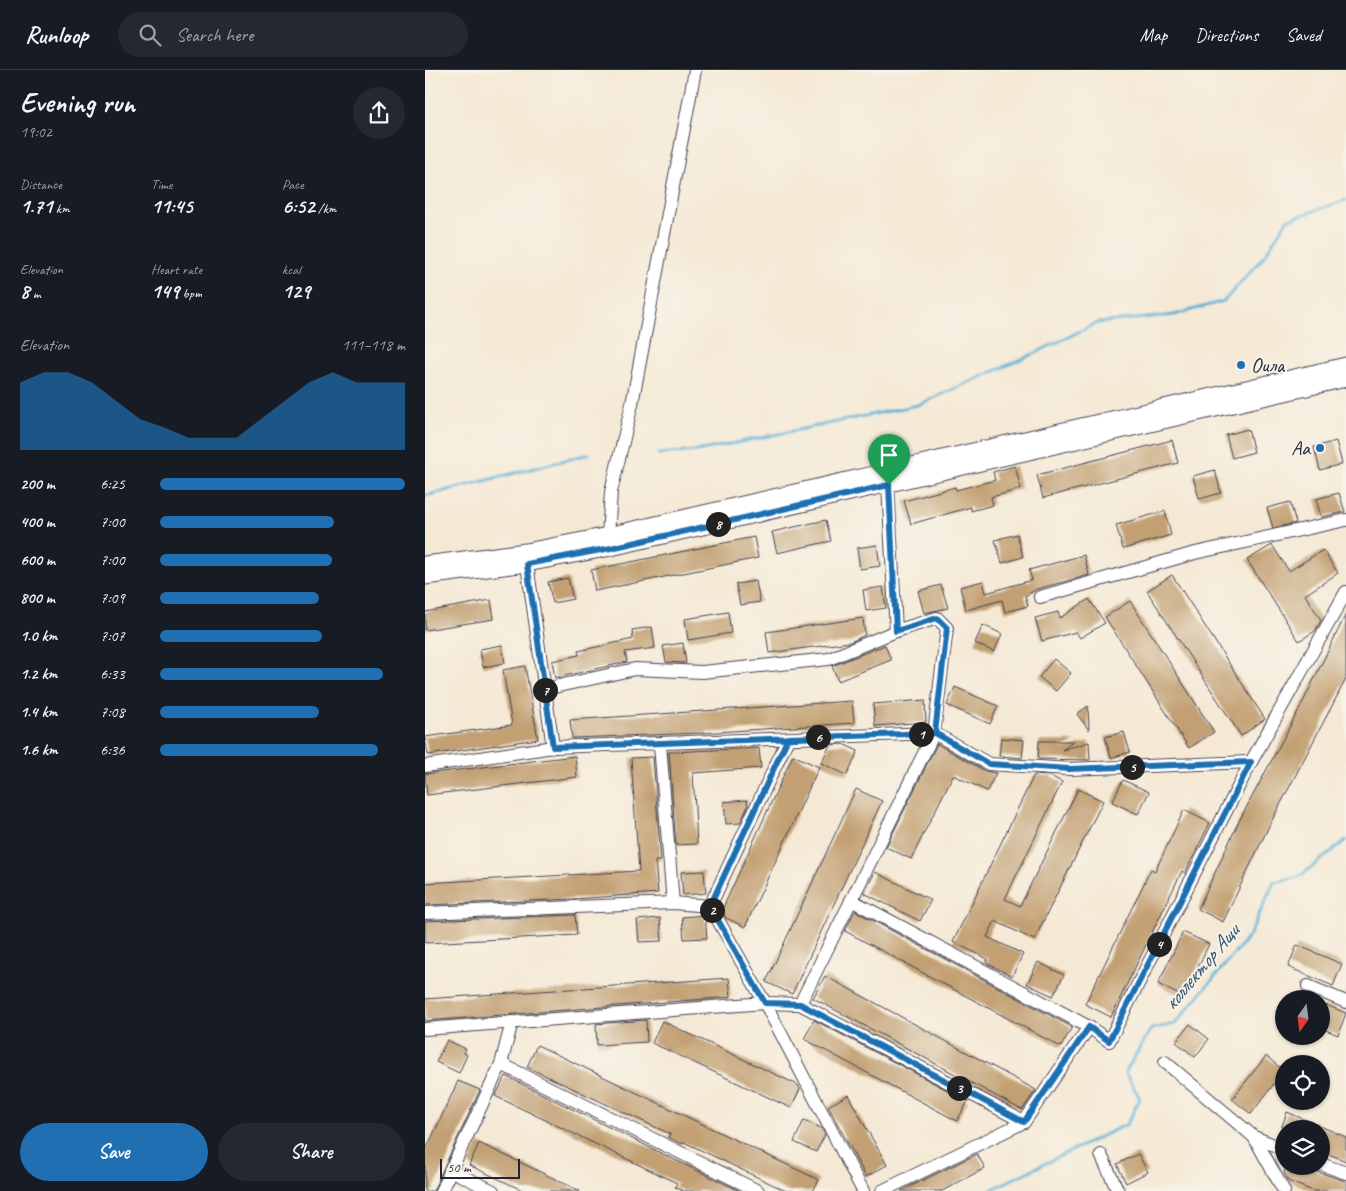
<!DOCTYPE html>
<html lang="en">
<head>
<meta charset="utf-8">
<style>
  body { margin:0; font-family:Caveat,sans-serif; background:#242831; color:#f1f3f6; height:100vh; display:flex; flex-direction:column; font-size:19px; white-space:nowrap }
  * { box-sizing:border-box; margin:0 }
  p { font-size:16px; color:#9ea1a6 }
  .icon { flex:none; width:28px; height:28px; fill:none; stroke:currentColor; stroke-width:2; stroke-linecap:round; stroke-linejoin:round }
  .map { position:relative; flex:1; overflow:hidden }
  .panel { display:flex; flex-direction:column; background:#171b24; width:425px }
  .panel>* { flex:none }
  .needle { width:32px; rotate:194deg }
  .buttons { position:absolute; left:850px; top:920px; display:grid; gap:10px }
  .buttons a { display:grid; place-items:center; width:55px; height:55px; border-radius:50%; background:#171b24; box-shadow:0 1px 4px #0004; font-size:25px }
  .scale { position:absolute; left:15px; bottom:12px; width:80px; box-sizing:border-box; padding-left:5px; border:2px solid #22223b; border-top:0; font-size:14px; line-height:18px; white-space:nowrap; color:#22223b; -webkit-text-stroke:4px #f7f3e8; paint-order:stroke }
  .pin { position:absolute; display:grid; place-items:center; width:42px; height:42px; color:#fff; margin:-51px -21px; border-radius:50% 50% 50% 0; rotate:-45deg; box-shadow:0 0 5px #0007 }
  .pin .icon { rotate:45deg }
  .km { position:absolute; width:25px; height:25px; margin:-12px; border-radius:50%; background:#222; color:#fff; font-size:14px; line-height:25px; text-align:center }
  .round { display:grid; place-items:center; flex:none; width:52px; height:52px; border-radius:26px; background:#242831 }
  .head { display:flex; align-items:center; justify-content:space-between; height:85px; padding:0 20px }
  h1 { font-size:28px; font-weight:700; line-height:38px }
  .metrics { display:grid; grid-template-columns:repeat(3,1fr); gap:8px; height:85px; padding:5px 20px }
  .metrics div { display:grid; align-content:center }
  .metrics b { font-size:21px; font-weight:700 }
  .metrics small { font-size:14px; font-weight:400 }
  .metrics p { font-size:14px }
  .chart { height:140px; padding:10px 20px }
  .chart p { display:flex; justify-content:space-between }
  .chart svg { width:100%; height:90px; margin-top:5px; fill:#1f6fb2; opacity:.7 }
  .button { display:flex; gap:10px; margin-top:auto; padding:10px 20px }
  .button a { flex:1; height:58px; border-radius:30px; background:#1f6fb2; color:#fff; font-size:20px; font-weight:700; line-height:58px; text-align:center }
  .button a+a { background:#242831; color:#f1f3f6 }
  ul { padding:0 20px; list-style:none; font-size:16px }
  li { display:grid; grid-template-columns:80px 60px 1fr; align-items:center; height:38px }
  li i { height:12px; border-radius:6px; background:#1f6fb2 }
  header { display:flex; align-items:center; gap:30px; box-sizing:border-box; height:70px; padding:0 25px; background:#171b24; border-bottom:1px solid #363941 }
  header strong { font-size:24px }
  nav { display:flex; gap:28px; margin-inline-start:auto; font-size:18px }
  .search { width:350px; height:45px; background:#242831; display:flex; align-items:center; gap:12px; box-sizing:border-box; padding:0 18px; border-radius:28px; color:#9ea1a6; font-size:19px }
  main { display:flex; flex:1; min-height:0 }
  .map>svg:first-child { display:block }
</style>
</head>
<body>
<header>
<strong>Runloop</strong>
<div class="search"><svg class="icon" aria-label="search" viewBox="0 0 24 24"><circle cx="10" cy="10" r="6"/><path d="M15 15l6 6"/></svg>Search here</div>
<nav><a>Map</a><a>Directions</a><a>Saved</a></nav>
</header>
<main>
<section class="panel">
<div class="head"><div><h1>Evening run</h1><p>19:02</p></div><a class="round"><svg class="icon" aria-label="share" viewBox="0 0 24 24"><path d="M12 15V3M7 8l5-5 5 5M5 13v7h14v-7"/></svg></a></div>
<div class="metrics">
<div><p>Distance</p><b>1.71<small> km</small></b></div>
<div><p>Time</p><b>11:45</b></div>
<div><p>Pace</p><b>6:52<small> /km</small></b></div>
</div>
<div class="metrics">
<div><p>Elevation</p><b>8<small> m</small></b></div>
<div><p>Heart rate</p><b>149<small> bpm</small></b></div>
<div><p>kcal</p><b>129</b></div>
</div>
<div class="chart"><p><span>Elevation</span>111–118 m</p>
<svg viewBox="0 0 160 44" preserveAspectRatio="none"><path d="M0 44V11L10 6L20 6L30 11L40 20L50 29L60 33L70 38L80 38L90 38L100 29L110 20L120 11L130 6L140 11L150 11L160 11V44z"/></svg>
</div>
<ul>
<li><b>200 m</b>6:25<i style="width:100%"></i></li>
<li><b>400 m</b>7:00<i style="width:71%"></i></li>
<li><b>600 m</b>7:00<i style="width:70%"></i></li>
<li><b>800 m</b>7:09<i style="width:65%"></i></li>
<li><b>1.0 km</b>7:07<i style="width:66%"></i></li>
<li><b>1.2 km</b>6:33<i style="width:91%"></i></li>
<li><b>1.4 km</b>7:08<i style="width:65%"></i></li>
<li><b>1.6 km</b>6:36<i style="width:89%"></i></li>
</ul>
<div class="button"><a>Save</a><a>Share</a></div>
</section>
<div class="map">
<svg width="921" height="1121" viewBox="0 0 921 1121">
  <rect width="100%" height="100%" fill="#f7f3e8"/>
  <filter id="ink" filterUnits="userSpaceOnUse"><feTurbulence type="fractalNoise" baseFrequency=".02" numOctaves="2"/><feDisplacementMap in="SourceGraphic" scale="10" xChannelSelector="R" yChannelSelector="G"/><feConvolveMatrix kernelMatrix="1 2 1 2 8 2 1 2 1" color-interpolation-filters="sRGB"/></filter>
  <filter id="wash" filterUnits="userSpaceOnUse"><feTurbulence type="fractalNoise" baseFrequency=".0096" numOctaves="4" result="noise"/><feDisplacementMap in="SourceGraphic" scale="20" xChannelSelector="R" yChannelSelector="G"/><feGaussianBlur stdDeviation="1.12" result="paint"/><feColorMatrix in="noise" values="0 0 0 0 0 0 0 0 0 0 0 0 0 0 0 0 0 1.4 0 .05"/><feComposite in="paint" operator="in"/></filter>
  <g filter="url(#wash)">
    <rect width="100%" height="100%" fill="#f5e9d5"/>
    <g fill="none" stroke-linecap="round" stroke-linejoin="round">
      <g stroke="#5ab2d7" stroke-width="3">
        <path d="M233,384L272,381L493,335L608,284L672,253L749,245L799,231L840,185L862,150L921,130"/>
        <path d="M0,426L164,384"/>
        <path d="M563,1121L702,1054L715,1028L700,1003L726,959L750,954L824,866L849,812L874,807L921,770"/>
      </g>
    </g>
    <g id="blocks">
      <g fill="#c2a073">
        <path d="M823,359L829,382L807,388L801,365Z"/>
        <path d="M747,370L753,393L618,428L612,405Z"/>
        <path d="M911,371L917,394L895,400L889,377Z"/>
        <path d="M590,396L596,419L566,427L568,435L546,441V437L486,454L479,431L530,417L531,420L570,410L568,402Z"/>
        <path d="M790,400L796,423L774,429L768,406Z"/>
        <path d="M914,423L920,442L896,447L891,429Z"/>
        <path d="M865,432L871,453L848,458L842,438Z"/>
        <path d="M740,441L746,465L698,479L691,455Z"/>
        <path d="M401,450L406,471L352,483L347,462Z"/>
        <path d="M592,464L598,487L577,493L570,470Z"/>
        <path d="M329,467L333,488L170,521L166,500Z"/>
        <path d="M452,475L455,496L435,499L432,478Z"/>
        <path d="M847,475L864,501L898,480L913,503L880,525L896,550L890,561L874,571L822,490Z"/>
        <path d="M659,485L664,505L612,519L600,526L603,536L580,542L577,530L541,540L535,517L558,511L561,523L607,510L604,500Z"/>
        <path d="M747,505L840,649L816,666L722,521Z"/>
        <path d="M143,508L148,529L128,533L123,512Z"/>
        <path d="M331,511L335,532L315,535L311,514Z"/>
        <path d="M516,515L523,538L499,543L493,521Z"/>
        <path d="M458,517L461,538L441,541L438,520Z"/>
        <path d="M664,529L680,553L655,568L651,562L617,571L610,548L633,542L635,548Z"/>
        <path d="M66,530L69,549L0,560V542Z"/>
        <path d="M705,531L789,662L764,678L680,547Z"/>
        <path d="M303,542L306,563L263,570L260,549Z"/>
        <path d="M921,544V609L844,756L798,852L773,839L813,753L878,632Z"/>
        <path d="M438,548L440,565L425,572L344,583L341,562Z"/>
        <path d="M558,555L577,564L569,582L550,573Z"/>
        <path d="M227,557L230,578L200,582L202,592L130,608L127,591L154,585L153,581L208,569L207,560Z"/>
        <path d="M258,573L261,593L241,592L238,576Z"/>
        <path d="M77,575L80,593L58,597L55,579Z"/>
        <path d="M460,575L466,590L413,611L407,596Z"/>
        <path d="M629,589L646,603L631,621L614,607Z"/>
        <path d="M100,596L113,669L3,685L0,667L87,655L78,600Z"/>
        <path d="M530,617L573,636L565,654L522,635Z"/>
        <path d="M500,630L501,652L450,656L448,634Z"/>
        <path d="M427,631L429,653L277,663L147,668L145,650Z"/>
        <path d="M663,636L664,660L652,644Z"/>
        <path d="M699,662L705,682L686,688L680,667Z"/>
        <path d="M576,668L599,670L597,688L574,686Z"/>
        <path d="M614,671H650L637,680L664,672L665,690L613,689Z"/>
        <path d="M418,674L433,681L422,705L396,693L405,675Z"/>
        <path d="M512,674L560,701L571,703L562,721L528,705L486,789L461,777Z"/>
        <path d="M334,678L336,698L268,703L272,774L251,775L244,682Z"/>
        <path d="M368,685L394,697L320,857L301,848L297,840Z"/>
        <path d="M150,686L152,707L2,725L0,704Z"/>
        <path d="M228,687L236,791H230L233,823L149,829L0,835V813L214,801L206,688Z"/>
        <path d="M609,705L625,706L637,712L580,829L595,836L653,719L678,731L609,870L570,851L562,867L598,884L587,906L561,893L563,889L528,872Z"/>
        <path d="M698,710L724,722L713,744L687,732Z"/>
        <path d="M431,719L457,731L367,924L341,912Z"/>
        <path d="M322,730L323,736L315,753L301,754L299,732Z"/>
        <path d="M759,740L785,753L760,803L757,801L686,947L660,934L726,799L730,801Z"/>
        <path d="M279,801L281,823L258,825L256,802Z"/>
        <path d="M450,802L506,830L495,851L439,823Z"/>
        <path d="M430,841L647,957L636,977L420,861Z"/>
        <path d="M150,845L152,865L0,873V851Z"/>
        <path d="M280,845L282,868L259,869L257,847Z"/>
        <path d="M235,848L237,871L214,872L212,850Z"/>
        <path d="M758,862L784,874L758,927L733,914Z"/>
        <path d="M872,875L917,894L908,916L863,897Z"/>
        <path d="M613,892L639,905L628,926L602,914Z"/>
        <path d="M400,906L458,937L611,1020L597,1040L388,928Z"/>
        <path d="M304,908L306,927L0,951V929Z"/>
        <path d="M901,935L921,943L913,965L896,958V947Z"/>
        <path d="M221,950L222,972L172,975L171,954Z"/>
        <path d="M389,950L543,1031L532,1051L379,969Z"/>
        <path d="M237,951L373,1015L375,1019L366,1038L227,973Z"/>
        <path d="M765,954L784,969L770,987L751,972Z"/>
        <path d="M22,970L41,979L39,983L42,985L34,1003L11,992Z"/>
        <path d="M112,975L394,1110L388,1121H361L259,1072L257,1074L243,1067L245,1064L102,997Z"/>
        <path d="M841,986L859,1001L826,1044L807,1029Z"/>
        <path d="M81,1006L250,1090L315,1121H258L250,1117L252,1113L70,1026Z"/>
        <path d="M33,1011L55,1020L8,1121H0V1082Z"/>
        <path d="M423,1025L462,1095L441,1107L403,1036Z"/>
        <path d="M862,1042L921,1067V1091L896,1081V1059H856Z"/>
        <path d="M379,1050L396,1058L400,1065L391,1082L369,1072Z"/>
        <path d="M54,1073L107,1098L155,1121H99L44,1095Z"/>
        <path d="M552,1084L560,1098L517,1121H476Z"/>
        <path d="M713,1084L723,1102L701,1113L692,1094Z"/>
        <path d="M861,1096H888L893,1102L921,1111V1121H888L863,1111L859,1103Z"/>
      </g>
    </g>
  </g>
  <g filter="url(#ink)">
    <use href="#blocks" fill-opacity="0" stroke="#424052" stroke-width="1"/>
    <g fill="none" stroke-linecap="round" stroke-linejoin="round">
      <defs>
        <g id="minor">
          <path d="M463,415L471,561"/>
          <path d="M183,465L186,422L207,334L270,0"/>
          <path d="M102,494L128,677"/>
          <path d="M615,527L770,483L921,450"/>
          <path d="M120,619L210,599L277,602L404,589L471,561L512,548L522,558L509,663L375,934"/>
          <path d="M235,675L248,833"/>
          <path d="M0,696L128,677L509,663L564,694L644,699L826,692"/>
          <path d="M426,830L664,957L684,971L826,692L921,522"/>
          <path d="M285,836L340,933L438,1121"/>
          <path d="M285,836L363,669"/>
          <path d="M0,843L248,833L285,836"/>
          <path d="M883,916L921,932"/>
          <path d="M0,959L340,933L375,934L599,1052"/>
          <path d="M740,992L829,1067L859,1121"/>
          <path d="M76,994L333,1121"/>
          <path d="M829,1067L859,1079"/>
          <path d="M676,1085L693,1121"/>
          <path d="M896,1094L921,1103"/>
          <path d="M25,1100L68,1121"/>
          <path d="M16,1121L76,994L87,952"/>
          <path d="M457,1121L599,1052L664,957"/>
        </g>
        <g id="major">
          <path d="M0,494L101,481L183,465L921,295"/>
          <path d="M0,507L102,494L186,478L921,309"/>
        </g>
      </defs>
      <use href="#minor" stroke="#424052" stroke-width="14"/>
      <use href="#major" stroke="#424052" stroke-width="17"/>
      <use href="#minor" stroke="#fff" stroke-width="12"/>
      <use href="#major" stroke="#fff" stroke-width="15"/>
    </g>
  </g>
  <g fill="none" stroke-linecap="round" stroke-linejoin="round" filter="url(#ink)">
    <defs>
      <path id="route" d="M464,415L471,561L512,548L522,558L510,663L363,668L285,836L340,933L375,934L599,1052L664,957L684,971L826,692L644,699L564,694L510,663L128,677L102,494L186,478L464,415"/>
    </defs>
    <use href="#route" stroke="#fff" stroke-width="10"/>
    <use href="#route" stroke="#1f6fb2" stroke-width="6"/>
  </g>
  <g fill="#1f6fb2" stroke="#f7f3e8" stroke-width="2">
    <circle cx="816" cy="295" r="5"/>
    <circle cx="895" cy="378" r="5"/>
  </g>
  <g text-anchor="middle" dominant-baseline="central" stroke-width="4" stroke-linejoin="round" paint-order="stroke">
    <g font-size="20" fill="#22223b" stroke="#f7f3e8" text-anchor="start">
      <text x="826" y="295">Оила</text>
      <text x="885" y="378" text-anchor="end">Аа</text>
    </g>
    <g font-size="21" font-style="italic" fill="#365472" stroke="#f7f3e8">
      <text transform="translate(776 897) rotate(-50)">коллектор Ащи</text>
    </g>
  </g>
</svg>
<div class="buttons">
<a><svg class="needle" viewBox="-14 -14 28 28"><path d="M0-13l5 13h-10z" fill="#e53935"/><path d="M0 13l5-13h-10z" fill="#9ea1a6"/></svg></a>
<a><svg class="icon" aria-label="locate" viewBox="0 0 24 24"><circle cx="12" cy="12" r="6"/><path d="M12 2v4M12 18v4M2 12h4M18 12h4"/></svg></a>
<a><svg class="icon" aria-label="layers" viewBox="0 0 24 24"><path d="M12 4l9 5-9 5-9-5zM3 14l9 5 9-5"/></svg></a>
</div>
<div class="scale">50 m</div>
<div class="pin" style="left:464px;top:415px;background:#1e9e55"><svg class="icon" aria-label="arrive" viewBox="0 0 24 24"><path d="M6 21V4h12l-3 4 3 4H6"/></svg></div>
<b class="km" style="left:496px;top:664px">1</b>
<b class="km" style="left:287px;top:840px">2</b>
<b class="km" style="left:534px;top:1018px">3</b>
<b class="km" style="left:734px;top:874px">4</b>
<b class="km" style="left:707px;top:697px">5</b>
<b class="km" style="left:393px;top:667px">6</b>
<b class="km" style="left:120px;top:620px">7</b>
<b class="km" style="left:293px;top:454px">8</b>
</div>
</main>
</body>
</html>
